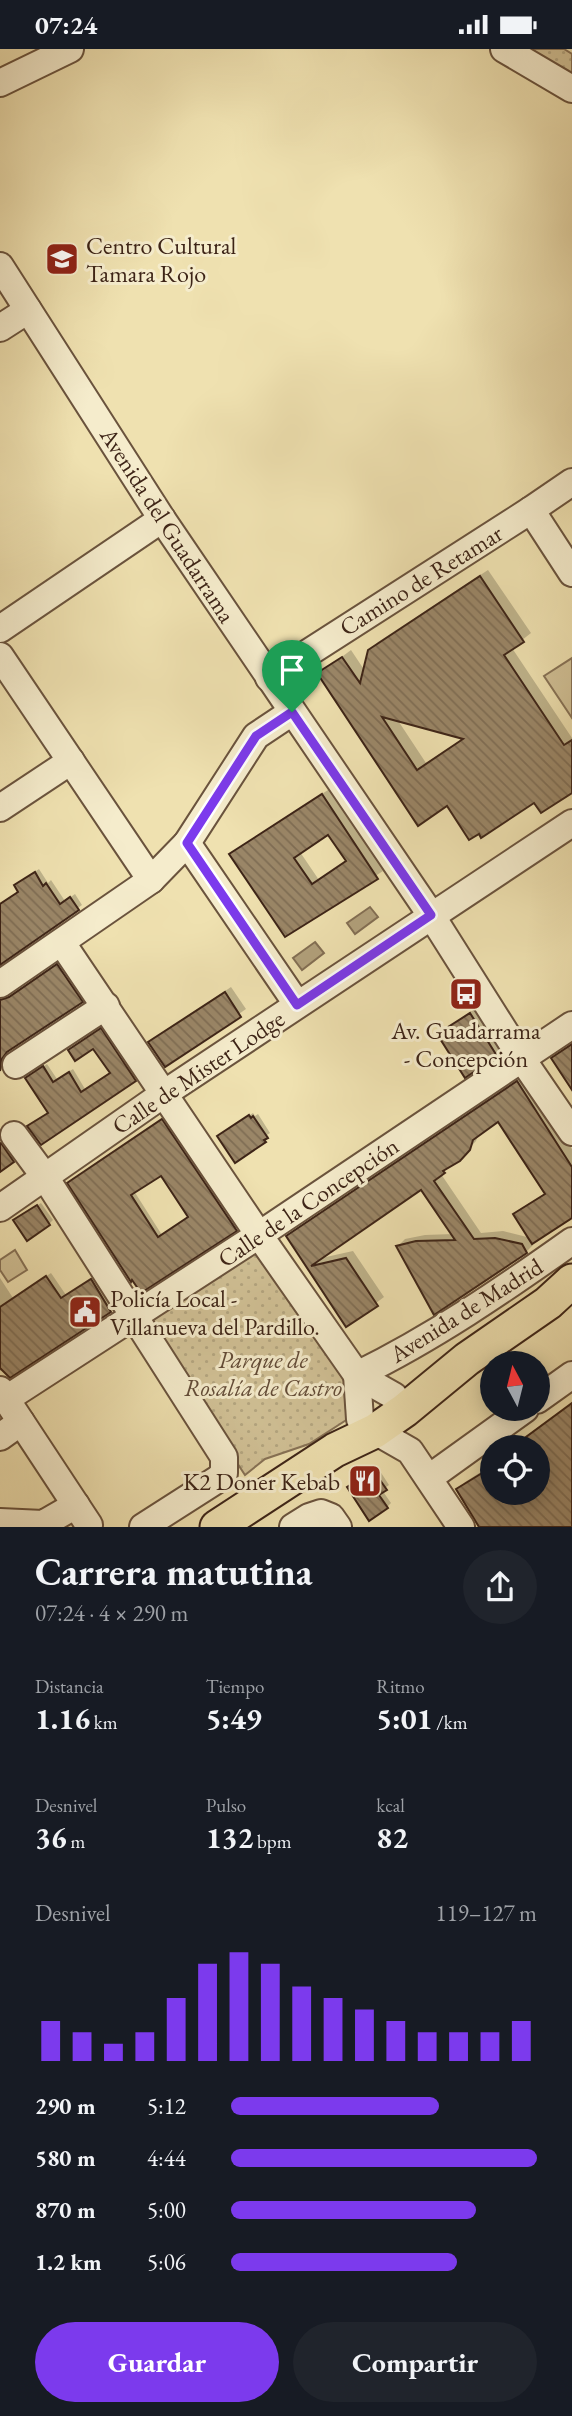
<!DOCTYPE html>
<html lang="es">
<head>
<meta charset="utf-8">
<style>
  body { margin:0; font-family:"EB Garamond",serif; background:#20242c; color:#f1f3f6; height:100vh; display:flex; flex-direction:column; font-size:26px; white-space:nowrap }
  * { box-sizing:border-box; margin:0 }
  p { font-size:23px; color:#9ea1a6 }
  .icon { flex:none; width:38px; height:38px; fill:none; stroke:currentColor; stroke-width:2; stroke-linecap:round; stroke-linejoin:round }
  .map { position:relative; height:1478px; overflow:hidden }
  .panel { display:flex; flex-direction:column; background:#171b24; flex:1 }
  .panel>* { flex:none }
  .needle { width:46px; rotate:353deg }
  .tools { position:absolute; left:480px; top:1302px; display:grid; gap:14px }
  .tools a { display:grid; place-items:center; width:70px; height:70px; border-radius:50%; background:#171b24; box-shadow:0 4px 18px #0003; font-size:35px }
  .pin { position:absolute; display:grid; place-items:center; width:60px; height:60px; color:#fff; margin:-72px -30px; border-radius:50% 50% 50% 0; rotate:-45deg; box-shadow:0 0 7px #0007 }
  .pin .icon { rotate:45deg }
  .round { display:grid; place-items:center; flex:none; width:74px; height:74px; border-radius:37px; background:#20242c }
  .headline { display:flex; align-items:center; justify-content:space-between; height:119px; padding:0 35px }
  h1 { font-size:38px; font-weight:700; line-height:52px }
  .metrics { display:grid; grid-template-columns:repeat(3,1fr); gap:10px; height:119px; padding:7px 35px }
  .metrics div { display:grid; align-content:center }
  .metrics b { font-size:30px; font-weight:700 }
  .metrics small { font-size:19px; font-weight:400 }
  .metrics p { font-size:19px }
  .chart { height:196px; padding:14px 35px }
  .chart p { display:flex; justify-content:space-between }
  .chart svg { width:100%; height:126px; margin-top:7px; stroke:#7c3aed; stroke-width:6 }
  .cta { display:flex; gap:14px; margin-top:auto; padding:14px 35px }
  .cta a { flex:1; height:80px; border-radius:42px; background:#7c3aed; color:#fff; font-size:28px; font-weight:700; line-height:80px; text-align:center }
  .cta a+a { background:#20242c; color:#f1f3f6 }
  ul { padding:0 35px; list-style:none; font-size:23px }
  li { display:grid; grid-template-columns:112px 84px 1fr; align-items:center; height:52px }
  li i { height:18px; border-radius:9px; background:#7c3aed }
  .status { display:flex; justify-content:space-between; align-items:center; height:49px; padding:0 35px; background:#171b24; direction:ltr }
  .status svg { height:19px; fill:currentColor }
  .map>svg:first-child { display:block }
</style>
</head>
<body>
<div class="status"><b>07:24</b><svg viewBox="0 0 49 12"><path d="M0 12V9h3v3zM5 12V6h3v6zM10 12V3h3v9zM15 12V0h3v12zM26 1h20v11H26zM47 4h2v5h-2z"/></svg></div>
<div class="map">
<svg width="572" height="1478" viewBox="0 0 572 1478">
  <defs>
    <pattern id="grass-dots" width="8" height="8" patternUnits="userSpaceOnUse" patternTransform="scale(1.75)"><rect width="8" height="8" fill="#d1c196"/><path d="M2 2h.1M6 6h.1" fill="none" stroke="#b4a681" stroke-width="1.8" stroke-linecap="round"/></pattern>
    <pattern id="building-back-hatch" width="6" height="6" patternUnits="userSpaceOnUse" patternTransform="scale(1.75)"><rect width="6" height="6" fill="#9a8667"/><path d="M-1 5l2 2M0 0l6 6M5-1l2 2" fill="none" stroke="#7f6d54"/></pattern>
  </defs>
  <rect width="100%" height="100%" fill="#efe1b0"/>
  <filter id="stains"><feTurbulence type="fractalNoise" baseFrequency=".00286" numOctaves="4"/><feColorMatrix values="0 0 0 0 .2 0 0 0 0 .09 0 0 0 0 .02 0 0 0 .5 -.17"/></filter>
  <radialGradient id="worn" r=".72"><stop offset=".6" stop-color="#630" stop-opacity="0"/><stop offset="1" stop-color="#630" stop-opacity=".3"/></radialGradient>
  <g fill="url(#grass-dots)" stroke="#877256" stroke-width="2">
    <path d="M524,0H564L572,5V30Z"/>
    <path d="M257,1194L350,1325L354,1366L309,1395L265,1410L245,1426L143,1270Z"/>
  </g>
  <g fill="#d1c196" stroke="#877256" stroke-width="2">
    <path d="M572,609V669L544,627Z"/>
    <path d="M15,1201L27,1221L8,1233L0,1221V1211Z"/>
  </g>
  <g fill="#b2a17c" stroke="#836f54" stroke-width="2">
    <path d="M370,858L378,868L355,885L347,874Z"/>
    <path d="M315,893L324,904L302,921L293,909Z"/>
  </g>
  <g fill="#0003" fill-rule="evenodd">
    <path d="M488,521L531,584L512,599L572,689V742L535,752L448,755L319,625L351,601L365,622L370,602L378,593ZM397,670L464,689L426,714Z"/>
    <path d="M328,741L383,822L285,886L238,799ZM329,784L347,811L319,831L300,803Z"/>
    <path d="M39,820L48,834L51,831L65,852L75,845L82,856L0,914V856L20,842L21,832Z"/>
    <path d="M62,912L86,948L5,1003V1015L0,1020V946L8,947Z"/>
    <path d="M231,938L246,960L165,1016L150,993Z"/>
    <path d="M476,959L502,1000L466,1026L439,985Z"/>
    <path d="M105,977L138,1027L135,1030L33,1074L49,1063L31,1026L47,1015L57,1030L73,1020L85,1040L111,1024L93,998L74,997Z"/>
    <path d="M524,1026L572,1100V1167L532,1193L533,1196L526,1203L398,1197L405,1190L425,1186L453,1185L422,1138L317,1210L353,1202L384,1248L347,1276L288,1187L295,1180ZM499,1070L546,1144L516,1166L531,1189L503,1182L481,1184L441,1125L467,1102L476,1092L479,1084Z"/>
    <path d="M253,1064L255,1067L258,1065L270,1084L267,1086L269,1088L236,1111L223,1083Z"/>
    <path d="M166,1068L240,1176L141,1241L73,1130ZM162,1125L189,1167L162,1186L134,1142Z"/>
    <path d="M6,1091L18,1107L0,1121V1095Z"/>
    <path d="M41,1154L53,1171L49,1175L19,1167Z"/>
    <path d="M51,1224L66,1246L96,1227L115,1256L10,1327L3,1320L0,1322V1229L13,1249Z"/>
    <path d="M572,1354V1478H481L458,1440L465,1433L492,1416V1444H537V1398H521L531,1392L536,1381Z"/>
    <path d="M378,1419L389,1436L382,1441L391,1454L387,1458L353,1435Z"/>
  </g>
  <g fill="url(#building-back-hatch)" stroke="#3d2417" stroke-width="2" fill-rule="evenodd">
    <path d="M480,527L524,593L504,606L564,696L572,691V744L541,764L534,754L481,789L479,785L469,791L447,757L418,777L317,624L342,608L360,634L368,601ZM382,668L463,690L417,721Z"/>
    <path d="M322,745L378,830L285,888L229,805ZM328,786L346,812L312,835L294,809Z"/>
    <path d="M35,823L43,837L46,834L60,855L70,848L79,861L0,916V855L18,843L14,836Z"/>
    <path d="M57,915L83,953L7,1003L2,1010L0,1022V951L9,948Z"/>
    <path d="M225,943L241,968L165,1018L148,993Z"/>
    <path d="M470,964L497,1007L465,1029L437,985Z"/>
    <path d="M101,979L136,1032L41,1096L27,1077L48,1064L25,1029L43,1017L53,1033L69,1023L81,1043L110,1024L93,1000L75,1012L68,1001Z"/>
    <path d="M572,995V1041L551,1009Z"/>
    <path d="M517,1032L572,1118V1169L532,1195L513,1165L545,1145L498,1073L473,1091L470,1101L460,1112L443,1122L445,1124L434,1132L474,1190L495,1189L522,1195L527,1204L434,1266L396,1197L416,1192L455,1191L421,1141L311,1217L346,1209L378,1257L346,1278L286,1187Z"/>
    <path d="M249,1066L251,1069L253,1067L268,1089L264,1091L266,1093L235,1114L217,1087Z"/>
    <path d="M162,1070L237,1182L141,1244L132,1231L131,1233L67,1134ZM161,1127L188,1168L158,1188L131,1146Z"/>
    <path d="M1,1094L14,1113L0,1123V1095Z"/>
    <path d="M37,1156L50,1176L27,1192L13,1171Z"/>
    <path d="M46,1227L61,1249L91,1230L111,1263L10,1329L0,1319V1258Z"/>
    <path d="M572,1354V1478H479L456,1440L492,1418V1444H537V1398H534L526,1388Z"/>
    <path d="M373,1421L387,1441L379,1446L388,1459L369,1472L347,1438Z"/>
  </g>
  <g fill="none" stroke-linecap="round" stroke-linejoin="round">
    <defs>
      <g id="minor">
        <path d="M504,0L572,40"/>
        <path d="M0,34L70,0"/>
        <path d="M0,217L162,470L431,866L522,1010L572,1083"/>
        <path d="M0,279L28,261"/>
        <path d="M531,461L572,524"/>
        <path d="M0,580L162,470"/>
        <path d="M0,607L151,831"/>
        <path d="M269,629L531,461L572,433"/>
        <path d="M0,759L71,712"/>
        <path d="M187,794L297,955"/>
        <path d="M62,894L259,1186L357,1326L394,1347"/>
        <path d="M0,935L151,831L187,794L256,687L292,663"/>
        <path d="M16,1016L106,957"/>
        <path d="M14,1086L45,1128L224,1408V1424L218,1430L143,1478"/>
        <path d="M0,1159L165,1044L572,774"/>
        <path d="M357,1326C433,1289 503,1241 572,1192"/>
        <path d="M357,1326L360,1370"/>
        <path d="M0,1341L89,1476"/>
        <path d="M6,1350L259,1186L572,976"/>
        <path d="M537,1351L572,1326"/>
        <path d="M375,1382L410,1402L461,1478"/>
        <path d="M0,1388L21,1373"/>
        <path d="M429,1429L525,1360"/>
        <path d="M0,1473L43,1475L76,1456"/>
        <path d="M293,1478L309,1468L321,1464L331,1468L338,1478"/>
      </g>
      <path id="major" d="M217,1478L335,1401L375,1382L405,1361L467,1310L548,1254L572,1232"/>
    </defs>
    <use href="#minor" stroke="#6a533d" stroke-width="30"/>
    <use href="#major" stroke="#3d2417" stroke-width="37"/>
    <use href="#minor" stroke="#f5eccc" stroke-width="26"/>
    <use href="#major" stroke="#efe1b0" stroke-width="33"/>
  </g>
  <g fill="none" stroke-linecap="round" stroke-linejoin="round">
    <defs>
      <path id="route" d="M292,663L431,866L297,956L187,794L256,687Z"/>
    </defs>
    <use href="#route" stroke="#fff" stroke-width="14"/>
    <use href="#route" stroke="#7c3aed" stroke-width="9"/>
  </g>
  <defs>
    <symbol id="school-square" viewBox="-11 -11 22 22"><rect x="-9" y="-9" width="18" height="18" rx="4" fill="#8f2418" stroke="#f5eccc"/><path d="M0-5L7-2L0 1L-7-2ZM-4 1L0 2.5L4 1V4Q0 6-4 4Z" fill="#fff"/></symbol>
    <symbol id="bus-square" viewBox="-11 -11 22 22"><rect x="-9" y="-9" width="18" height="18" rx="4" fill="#8f2418" stroke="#f5eccc"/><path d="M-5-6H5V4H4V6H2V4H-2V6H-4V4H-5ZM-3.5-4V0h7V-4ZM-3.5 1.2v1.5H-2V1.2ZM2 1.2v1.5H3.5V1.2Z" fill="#fff"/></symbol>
    <symbol id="civic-square" viewBox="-11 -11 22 22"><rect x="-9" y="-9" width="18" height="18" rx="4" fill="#8f2418" stroke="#f5eccc"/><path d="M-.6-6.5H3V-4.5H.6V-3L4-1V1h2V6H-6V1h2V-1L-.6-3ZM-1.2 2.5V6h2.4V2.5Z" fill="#fff"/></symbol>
    <symbol id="restaurant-square" viewBox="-11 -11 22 22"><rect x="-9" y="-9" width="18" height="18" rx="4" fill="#8f2418" stroke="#f5eccc"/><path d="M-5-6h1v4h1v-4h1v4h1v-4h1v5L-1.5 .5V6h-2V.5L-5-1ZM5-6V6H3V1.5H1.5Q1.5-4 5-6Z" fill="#fff"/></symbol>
  </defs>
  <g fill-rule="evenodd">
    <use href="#school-square" x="43" y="191" width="38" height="38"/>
    <use href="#bus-square" x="447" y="926" width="38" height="38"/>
    <use href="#civic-square" x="66" y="1244" width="38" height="38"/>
    <use href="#restaurant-square" x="346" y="1413" width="38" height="38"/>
  </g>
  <g text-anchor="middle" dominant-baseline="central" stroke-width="6" stroke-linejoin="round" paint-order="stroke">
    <g font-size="24" fill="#3d2417" stroke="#f5eccc" text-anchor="start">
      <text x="86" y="196">Centro Cultural<tspan x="86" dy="28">Tamara Rojo</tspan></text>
      <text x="466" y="981" text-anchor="middle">Av. Guadarrama<tspan x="466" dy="28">- Concepción</tspan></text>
      <text x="110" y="1249">Policía Local -<tspan x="110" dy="28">Villanueva del Pardillo.</tspan></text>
      <text x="340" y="1432" text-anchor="end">K2 Doner Kebab</text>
    </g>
    <g font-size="24" fill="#3d2417" stroke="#f5eccc">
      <text transform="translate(168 476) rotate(57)">Avenida del Guadarrama</text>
      <text transform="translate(421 531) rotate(-32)">Camino de Retamar</text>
      <text transform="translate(198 1023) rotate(-34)">Calle de Mister Lodge</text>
      <text transform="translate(308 1153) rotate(-34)">Calle de la Concepción</text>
      <text transform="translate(466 1261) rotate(-32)">Avenida de Madrid</text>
    </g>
    <g font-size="24" font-style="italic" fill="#624b37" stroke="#f5eccc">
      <text x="263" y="1310">Parque de<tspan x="263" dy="28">Rosalía de Castro</tspan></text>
    </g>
  </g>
  <rect width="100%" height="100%" filter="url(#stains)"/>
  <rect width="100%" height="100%" fill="url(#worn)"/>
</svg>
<div class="tools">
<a><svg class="needle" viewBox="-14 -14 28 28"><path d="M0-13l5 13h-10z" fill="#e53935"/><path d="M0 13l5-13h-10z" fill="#9ea1a6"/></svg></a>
<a><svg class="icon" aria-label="locate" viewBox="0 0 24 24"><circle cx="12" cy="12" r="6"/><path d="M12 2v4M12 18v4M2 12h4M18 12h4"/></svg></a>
</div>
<div class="pin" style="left:292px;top:663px;background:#1e9e55"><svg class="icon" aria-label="arrive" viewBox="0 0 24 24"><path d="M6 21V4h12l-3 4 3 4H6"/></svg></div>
</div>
<section class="panel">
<div class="headline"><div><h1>Carrera matutina</h1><p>07:24 · 4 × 290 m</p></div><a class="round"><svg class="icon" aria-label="share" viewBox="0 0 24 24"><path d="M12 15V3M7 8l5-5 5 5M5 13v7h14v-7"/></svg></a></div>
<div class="metrics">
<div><p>Distancia</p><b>1.16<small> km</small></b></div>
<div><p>Tiempo</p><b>5:49</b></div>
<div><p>Ritmo</p><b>5:01<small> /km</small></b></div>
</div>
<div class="metrics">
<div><p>Desnivel</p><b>36<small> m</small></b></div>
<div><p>Pulso</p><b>132<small> bpm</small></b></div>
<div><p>kcal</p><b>82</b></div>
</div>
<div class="chart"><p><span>Desnivel</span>119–127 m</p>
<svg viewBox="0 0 160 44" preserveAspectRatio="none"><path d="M5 44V30M15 44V34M25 44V38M35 44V34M45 44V22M55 44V10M65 44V6M75 44V10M85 44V18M95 44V22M105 44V26M115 44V30M125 44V34M135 44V34M145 44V34M155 44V30"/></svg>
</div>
<ul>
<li><b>290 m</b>5:12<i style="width:68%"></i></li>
<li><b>580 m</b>4:44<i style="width:100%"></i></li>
<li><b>870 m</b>5:00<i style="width:80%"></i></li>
<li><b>1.2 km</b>5:06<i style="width:74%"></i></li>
</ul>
<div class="cta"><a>Guardar</a><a>Compartir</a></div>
</section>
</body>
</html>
